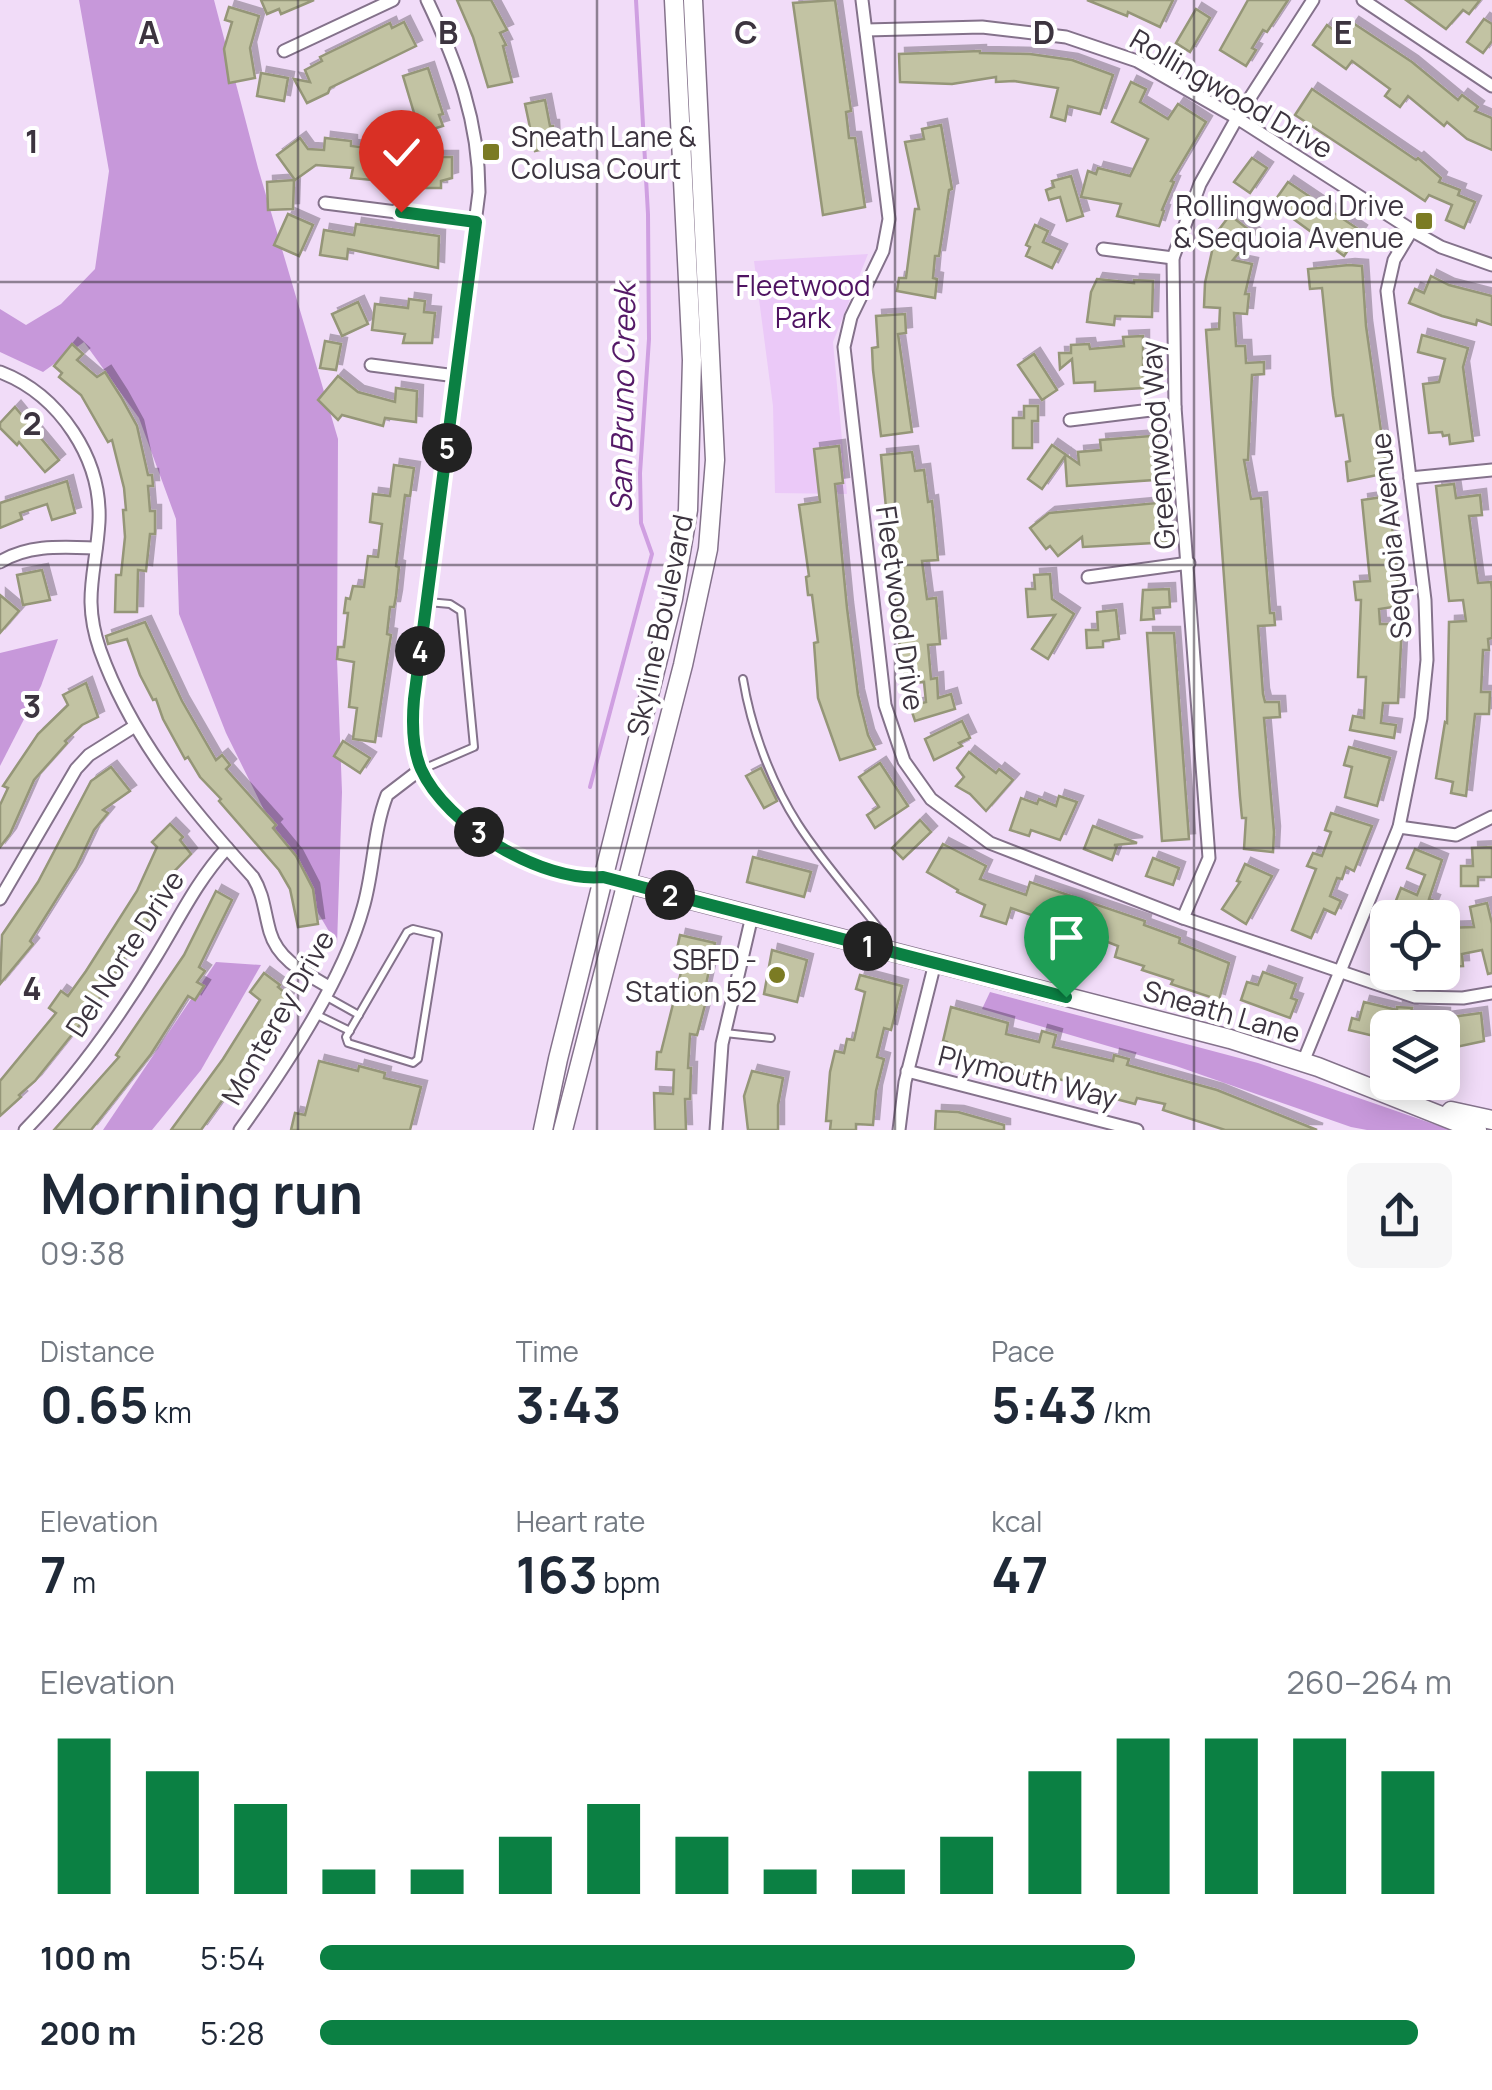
<!DOCTYPE html>
<html lang="en">
<head>
<meta charset="utf-8">
<style>
  body { margin:0; font-family:Manrope,sans-serif; background:#f6f6f7; color:#1f2937; height:100vh; display:flex; flex-direction:column; font-size:38px; white-space:nowrap }
  * { box-sizing:border-box; margin:0 }
  p { font-size:32px; color:#747a83 }
  .icon { flex:none; width:55px; height:55px; fill:none; stroke:currentColor; stroke-width:2; stroke-linecap:round; stroke-linejoin:round }
  .map { position:relative; height:1130px; overflow:hidden }
  .drawer { display:flex; flex-direction:column; background:#fff; flex:1 }
  .drawer>* { flex:none }
  .tools { position:absolute; left:1370px; top:900px; display:grid; gap:20px }
  .tools a { display:grid; place-items:center; width:90px; height:90px; border-radius:15px; background:#fff; box-shadow:0 5px 25px #0003; font-size:50px }
  .pin { position:absolute; display:grid; place-items:center; width:85px; height:85px; color:#fff; margin:-102px -42px; border-radius:50% 50% 50% 0; rotate:-45deg; box-shadow:0 0 10px #0007 }
  .pin .icon { rotate:45deg }
  .km { position:absolute; width:50px; height:50px; margin:-25px; border-radius:50%; background:#222; color:#fff; font-size:28px; line-height:50px; text-align:center }
  .round { display:grid; place-items:center; flex:none; width:105px; height:105px; border-radius:15px; background:#f6f6f7 }
  .head { display:flex; align-items:center; justify-content:space-between; height:170px; padding:0 40px }
  h1 { font-size:55px; font-weight:700; line-height:75px }
  .metrics { display:grid; grid-template-columns:repeat(3,1fr); gap:15px; height:170px; padding:10px 40px }
  .metrics div { display:grid; align-content:center }
  .metrics b { font-size:50px; font-weight:700 }
  .metrics small { font-size:28px; font-weight:400 }
  .metrics p { font-size:28px }
  .chart { height:280px; padding:20px 40px }
  .chart p { display:flex; justify-content:space-between }
  .chart svg { width:100%; height:180px; margin-top:10px; stroke:#0b8043; stroke-width:6 }
  ul { padding:0 40px; list-style:none; font-size:32px }
  li { display:grid; grid-template-columns:160px 120px 1fr; align-items:center; height:75px }
  li i { height:25px; border-radius:12px; background:#0b8043 }
  .map>svg:first-child { display:block }
</style>
</head>
<body>
<div class="map">
<svg width="1492" height="1130" viewBox="0 0 1492 1130">
  <defs>
    <filter id="shadow"><feDropShadow dx="6" dy="-6" stdDeviation="0" flood-color="#0004"/></filter>
  </defs>
  <rect width="100%" height="100%" fill="#f1dcf8"/>
  <path fill="#ebc9f8" d="M868,254L833,342L847,494L775,493L773,406L754,261Z"/>
  <g fill="#c798da">
    <path d="M79,0H214L258,168L338,439L337,659L342,792L337,945L297,877L226,733L179,614L176,519L139,418L84,342L43,372L0,352V309L26,325L61,304L95,269L109,171Z"/>
    <path d="M58,639L41,686L0,766V653Z"/>
    <path d="M216,962L261,965L201,1070L152,1130H103Z"/>
    <path d="M990,992L1258,1063L1451,1130H1367L1351,1127L1176,1066L982,1009Z"/>
  </g>
  <g fill="none" stroke-linecap="round" stroke-linejoin="round">
    <path stroke="#cf9fe1" stroke-width="4" d="M590,787L652,554L641,523L640,473L649,339L648,214L636,0"/>
  </g>
  <g fill="#c2c3a3" stroke="#959678" stroke-width="2.5" filter="url(#shadow)">
    <path d="M261,0H314L281,14L279,9L267,14Z"/>
    <path d="M457,0H491L507,30L500,33L506,45L503,46L512,82L488,87L473,37Z"/>
    <path d="M835,0L851,111L846,112L849,138H855L865,207L823,215L793,3Z"/>
    <path d="M1087,0H1173L1160,27L1128,12L1127,16Z"/>
    <path d="M1248,0H1288L1267,32L1263,30L1252,48L1256,50L1246,66L1220,50Z"/>
    <path d="M1406,0H1480L1469,14L1463,10L1446,29Z"/>
    <path d="M229,7L259,16L250,48L255,78L229,83L224,49L232,22L225,20Z"/>
    <path d="M1196,9L1210,18L1190,52L1176,43Z"/>
    <path d="M1484,19L1492,24V41L1483,53L1467,42Z"/>
    <path d="M404,22L416,46L330,88L328,93L307,103L294,79L310,82L305,70L322,61L320,57L390,23L392,28Z"/>
    <path d="M1353,23L1412,62L1458,100L1462,95L1478,107L1475,111L1492,118V150L1467,139L1447,122L1444,126L1408,96L1400,107L1385,96L1390,89L1352,61L1346,69L1313,45L1327,25L1343,37Z"/>
    <path d="M980,51V53L1030,54L1072,60L1113,75L1100,114L1068,106L1065,121L1051,117L1058,88L1014,81L996,82V77L952,84L900,82L899,54Z"/>
    <path d="M428,68L443,114L439,115L443,126L420,133L403,76Z"/>
    <path d="M261,73L288,78L284,101L257,96Z"/>
    <path d="M1131,82L1146,89L1140,102L1168,119L1178,104L1206,122L1171,181L1174,182L1162,210L1164,211L1159,226L1117,216L1121,204L1081,197L1088,171L1096,174L1098,168L1130,176L1148,139L1112,122Z"/>
    <path d="M1312,89L1416,160L1418,158L1441,178L1439,182L1460,190L1458,195L1475,202L1464,228L1446,220L1452,205L1429,195L1425,201L1295,115Z"/>
    <path d="M545,100L550,126H553L554,147L535,151L525,104Z"/>
    <path d="M941,125L952,189L949,190L939,256H935L933,278L937,279L935,298L897,291L899,278H906L915,209H919L905,142L924,139L922,129Z"/>
    <path d="M300,138L308,149L324,150L325,138L351,141V146L368,148L367,155L423,161V157H452V178L441,181V188H423V185L351,178L353,168L316,165L295,180L277,155Z"/>
    <path d="M1252,158L1267,168L1250,193L1234,182Z"/>
    <path d="M1071,176L1083,216L1067,221L1060,197L1049,200L1046,190L1054,187L1052,181Z"/>
    <path d="M294,180L293,209L268,210L267,182Z"/>
    <path d="M1288,182L1361,231L1344,256L1288,215L1287,217L1271,206Z"/>
    <path d="M288,214L313,225L299,256L274,245Z"/>
    <path d="M1230,215L1254,234L1233,260L1252,264L1245,294H1249L1247,314L1234,313L1236,346H1245L1246,363L1264,362V374L1252,375L1248,460H1244L1251,499L1261,498L1270,613H1274L1275,625L1258,626L1263,694L1265,702H1279L1280,717L1264,718L1274,832L1273,852L1244,849L1246,818H1242L1240,797L1206,330L1219,329L1220,308L1204,307L1205,283L1214,242L1211,240Z"/>
    <path d="M356,224L439,236L438,268L348,249L347,259L320,255L324,230L354,235Z"/>
    <path d="M1035,225L1048,231L1043,242L1061,250L1052,268L1026,256L1030,247L1026,245Z"/>
    <path d="M1349,265L1362,266L1366,326L1387,473L1348,481L1346,462L1350,461L1343,415L1336,416L1333,396L1322,288L1310,289L1308,269Z"/>
    <path d="M1431,276L1449,285L1492,296V325L1477,320L1476,325L1442,316L1409,303L1415,289L1424,293Z"/>
    <path d="M1097,279L1134,283V280L1153,281L1152,317L1115,316L1114,325L1087,322L1091,292Z"/>
    <path d="M409,299L425,301L424,312L435,313L432,343H403L405,334L372,330L375,304L408,308Z"/>
    <path d="M358,302L368,324L342,336L332,314Z"/>
    <path d="M905,314L906,333L898,334L912,432L881,436L873,370L872,348L878,347L876,316Z"/>
    <path d="M1422,335L1468,348L1463,367L1473,441L1450,444L1449,435L1443,436L1442,432L1429,433L1423,384L1439,382L1445,359L1418,352Z"/>
    <path d="M1143,336V388L1095,391V382L1074,383L1072,359L1060,369L1059,353H1071V345L1089,344L1090,349L1124,346L1123,337Z"/>
    <path d="M325,341L341,344L336,370L320,368Z"/>
    <path d="M72,344L83,354L77,360L97,377L105,372L121,397L137,426L148,475H152L153,486H148L150,511H155V534H150L146,571L138,570L137,612H115L116,575H121L125,537L123,510H126L124,488L112,440L108,442L81,395L59,377L62,373L54,366Z"/>
    <path d="M1034,354L1057,390L1042,400L1018,365Z"/>
    <path d="M338,376L358,392L395,402L396,388L417,391L416,422L385,418L383,426L342,415L338,420L318,400Z"/>
    <path d="M1024,406H1038V421H1032V448H1013V418H1024Z"/>
    <path d="M15,407L59,460L45,472L19,442L17,445L0,428V423Z"/>
    <path d="M1151,436L1154,480L1067,486L1065,456L1042,489L1028,479L1052,445L1079,464L1078,452L1101,450L1100,440Z"/>
    <path d="M839,446L843,483L835,484L847,608L858,695L868,735L875,749L840,760L818,698L814,643L818,642L812,595H808L806,577L809,576L799,505L820,502L814,449Z"/>
    <path d="M912,452L915,471L924,470L928,502L932,501L935,529L938,560L922,561L927,599L936,598L940,644L928,645L931,679L937,678L938,698L951,694L955,709L915,721L910,706L926,702L924,682L906,684L898,635L881,455Z"/>
    <path d="M394,465L414,468L410,496L405,495L396,566L399,567L396,596L394,607H390L387,634L391,635L375,742L353,739L357,708L349,707L354,662L337,659L338,647H344L348,613H344L346,598L350,599L353,586L364,587L368,556L378,557L382,524L370,522L373,494L390,496Z"/>
    <path d="M67,481L75,513L52,520L47,504L20,513L22,519L0,528V503Z"/>
    <path d="M1454,484L1456,498L1480,495L1482,515L1469,516L1475,561L1478,583L1491,582L1492,590V638L1488,639L1489,650H1483L1481,692H1490L1489,714H1475L1466,796L1451,793L1453,782L1436,778L1445,722L1447,723L1449,622L1466,621L1463,600L1449,601L1436,486Z"/>
    <path d="M1389,496L1400,606L1379,609L1380,624H1402L1398,703H1383L1381,723L1396,725L1394,738L1350,730L1353,716L1364,718L1366,677H1358L1361,600H1356L1354,582L1370,581L1362,500Z"/>
    <path d="M1157,503L1158,514L1169,513L1171,542L1083,547L1082,537L1058,556L1050,546L1046,549L1030,528L1049,513Z"/>
    <path d="M42,570L50,600L23,605L17,575Z"/>
    <path d="M1050,574L1052,599L1074,614L1048,659L1032,649L1055,615L1028,617L1026,589H1035L1034,575Z"/>
    <path d="M1169,589L1170,607L1153,608L1154,619L1141,620L1143,590Z"/>
    <path d="M0,595L19,611L0,633Z"/>
    <path d="M1116,610L1119,639L1103,641V647L1087,648L1086,630H1098L1097,612Z"/>
    <path d="M145,622L182,701L216,760L222,755L230,765L226,769L276,825L273,828L296,856L313,889L318,924L298,927L290,889L279,870L219,801L221,799L200,777L188,757L185,759L163,719L156,699L153,700L140,675L127,639L108,644L106,636Z"/>
    <path d="M1147,633H1174L1189,839L1162,841Z"/>
    <path d="M86,683L98,717L82,725L65,741L67,743L34,780L10,834L0,847V805L8,788L3,786L38,734L68,705L63,695Z"/>
    <path d="M962,721L970,738L959,743L962,746L934,760L925,739Z"/>
    <path d="M343,741L370,758L360,773L334,756Z"/>
    <path d="M1349,747L1390,758L1377,806L1345,797L1352,767L1344,765Z"/>
    <path d="M969,752L996,773L999,769L1013,780L986,811L970,794L956,786L964,777L957,768Z"/>
    <path d="M880,763L908,806L875,828L867,815L879,807L859,777Z"/>
    <path d="M111,767L130,791L103,810L108,813L94,830L76,868L30,941L33,944L0,984L2,935L38,882L91,781Z"/>
    <path d="M761,768L777,801L764,808L746,776Z"/>
    <path d="M1059,796L1077,802L1060,840L1031,830L1029,836L1010,830L1021,798L1037,804L1039,799L1056,806Z"/>
    <path d="M1331,813L1372,826L1354,871L1346,867L1342,879L1337,878L1330,896L1341,901L1335,914L1324,909L1311,938L1292,930L1316,869L1307,866L1313,853L1322,856L1331,832L1325,830Z"/>
    <path d="M920,820L931,832L903,859L892,848Z"/>
    <path d="M170,824L183,837L180,840L191,854L163,883L167,885L161,899L94,1007L35,1081L19,1095L21,1097L0,1116V1081L56,1013L49,1008L61,991L68,996L86,971L137,891L157,847L152,842Z"/>
    <path d="M1093,826L1137,843L1114,845L1117,846L1112,860L1084,849Z"/>
    <path d="M943,844L986,866L980,879L1026,895L1030,882L1145,921L1144,925L1180,938L1179,943L1229,963L1219,1000L1171,984L1173,980L1142,970L1144,966L1115,957L1118,946L1087,934L1011,908L1006,924L981,916L985,905L957,892L958,890L927,872Z"/>
    <path d="M1492,847V877H1478V886H1461V866H1473L1472,848Z"/>
    <path d="M1415,849L1442,860L1429,899L1434,901L1427,918H1389L1401,888L1417,895L1425,875L1407,868Z"/>
    <path d="M753,857L811,872L804,897L747,882Z"/>
    <path d="M1153,858L1179,868L1173,885L1146,876Z"/>
    <path d="M1245,864L1272,876L1246,924L1222,909L1240,882L1237,881Z"/>
    <path d="M216,891L232,900L199,967L205,971L197,982L204,986L195,1000L188,996L151,1054L91,1130H54L119,1057L116,1055L184,955Z"/>
    <path d="M1487,903L1492,924V973L1488,974L1482,950L1462,954L1463,966L1442,967V928L1474,927L1470,907Z"/>
    <path d="M680,935L715,943L705,989L709,990L697,1035L690,1034L688,1068H691L690,1099H685L686,1130H655L654,1093L673,1094L674,1070L656,1069L657,1052H661L686,952L677,949Z"/>
    <path d="M772,950L807,960L797,1002L764,994Z"/>
    <path d="M1263,972L1296,984L1291,998L1297,1000L1290,1018L1241,1000L1247,982L1258,985Z"/>
    <path d="M264,973L280,985L278,987L284,992L282,994L288,999L272,1020L261,1046L201,1130H171L223,1059L260,1000L250,992Z"/>
    <path d="M860,975L902,986L891,1030L884,1028L877,1057L884,1059L876,1091L873,1125L856,1124V1130H830L831,1121H826L830,1072L835,1051L844,1053L847,1039L854,1040L865,992L856,989Z"/>
    <path d="M1364,1002L1397,1010V1007L1412,1008L1411,1012L1444,1014V1018L1481,1013L1484,1041L1442,1050V1028H1376L1374,1036L1349,1030L1352,1018L1359,1020Z"/>
    <path d="M951,1007L1008,1023L1006,1034L1039,1042L1042,1031L1056,1035L1053,1047L1113,1061L1114,1055L1129,1059L1127,1065L1217,1090L1317,1130H1225L1163,1110L1165,1104L1137,1098L1135,1104L1074,1088L1075,1082L1013,1072L1015,1066L987,1059L986,1065L944,1054L947,1042L943,1041Z"/>
    <path d="M319,1061L358,1071L359,1066L385,1073L384,1078L421,1087L410,1130H291L295,1113L305,1115Z"/>
    <path d="M752,1071L783,1078L778,1105V1130H748L744,1096Z"/>
    <path d="M936,1111L958,1112L1004,1125V1130H935Z"/>
  </g>
  <g fill="none" stroke-linecap="round" stroke-linejoin="round">
    <defs>
      <g id="lane">
        <path d="M743,679C751,728 771,782 798,824C823,863 856,899 884,935L881,948"/>
        <path d="M423,769L474,747L461,611L450,604L428,602"/>
        <path d="M413,929L438,935L418,1059L413,1063L348,1043L346,1037L407,932Z"/>
        <path d="M325,996L359,1015"/>
        <path d="M315,1014L350,1031"/>
        <path d="M725,1033L771,1038"/>
      </g>
      <g id="street">
        <path d="M427,0C457,63 479,121 479,192L414,699C412,722 412,748 421,769C447,826 542,882 603,877"/>
        <path d="M862,0L889,219L883,251L851,317L844,347L885,705L904,761L931,799L990,843L1183,918L1415,997L1463,998L1492,993"/>
        <path d="M1363,0L1492,86"/>
        <path d="M866,30L982,27L1066,37L1137,61L1237,118L1418,234L1441,247L1492,265"/>
        <path d="M284,51L393,0"/>
        <path d="M325,203L476,222"/>
        <path d="M1103,249L1173,258"/>
        <path d="M371,365L456,376"/>
        <path d="M0,372C60,395 102,459 99,522C96,573 82,598 100,650C132,739 190,808 253,877C264,895 264,911 270,932C278,960 305,973 329,987"/>
        <path d="M1070,420L1175,407"/>
        <path d="M1410,478L1492,470"/>
        <path d="M0,562C29,544 63,547 96,548"/>
        <path d="M1088,577L1189,563"/>
        <path d="M1399,827L1456,835L1492,817"/>
        <path d="M0,899L76,769L89,755L135,726"/>
        <path d="M1183,918L1209,858L1175,407L1173,258L1200,184L1237,118L1313,0"/>
        <path d="M1303,1062L1399,827L1421,718L1427,660L1425,600L1387,291L1394,260L1412,230"/>
        <path d="M907,1071L1137,1130"/>
        <path d="M25,1130C76,1078 118,1019 155,958C179,919 196,882 227,848"/>
        <path d="M240,1130C284,1069 343,981 363,908C374,871 373,831 387,795L421,769"/>
        <path d="M716,1130L722,1044L752,916"/>
        <path d="M899,1130L905,1082L935,963"/>
      </g>
      <g id="primary">
        <path d="M618,881L1230,1039L1318,1067L1477,1130"/>
        <path d="M1451,1111L1492,1120"/>
        <path d="M543,1130L558,1059L673,599L688,510L692,360L674,0"/>
        <path d="M563,1130L683,665L708,549L715,460L693,0"/>
      </g>
    </defs>
    <use href="#lane" stroke="#84728b" stroke-width="10"/>
    <use href="#street" stroke="#84728b" stroke-width="15"/>
    <use href="#primary" stroke="#84728b" stroke-width="21"/>
    <use href="#lane" stroke="#fff" stroke-width="6"/>
    <use href="#street" stroke="#fff" stroke-width="11"/>
    <use href="#primary" stroke="#fff" stroke-width="18"/>
  </g>
  <g fill="none" stroke-linecap="round" stroke-linejoin="round">
    <defs>
      <path id="route" d="M401,212L476,222L414,699C412,722 412,748 421,769C446,825 542,883 603,877L1066,997"/>
    </defs>
    <use href="#route" stroke="#fff" stroke-width="20"/>
    <use href="#route" stroke="#0b8043" stroke-width="12"/>
  </g>
  <path fill="none" stroke="#3c343f" stroke-width="2.5" stroke-opacity="0.55" d="M298,0V1130M597,0V1130M895,0V1130M1194,0V1130M0,282H1492M0,565H1492M0,848H1492"/>
  <g fill="#7b7b23" stroke="#fff" stroke-width="4">
    <rect x="481" y="142" width="20" height="20" rx="5"/>
    <rect x="1414" y="211" width="20" height="20" rx="5"/>
    <circle cx="777" cy="975" r="10"/>
  </g>
  <g text-anchor="middle" dominant-baseline="central" stroke-width="8" stroke-linejoin="round" paint-order="stroke">
    <g font-size="28" fill="#3c343f" stroke="#fff">
      <text transform="translate(1232 93) rotate(30)">Rollingwood Drive</text>
      <text transform="translate(1157 445) rotate(-94)">Greenwood Way</text>
      <text transform="translate(1390 536) rotate(-96)">Sequoia Avenue</text>
      <text transform="translate(901 608) rotate(82)">Fleetwood Drive</text>
      <text transform="translate(659 625) rotate(-78)">Skyline Boulevard</text>
      <text transform="translate(124 953) rotate(-57)">Del Norte Drive</text>
      <text transform="translate(1222 1011) rotate(16)">Sneath Lane</text>
      <text transform="translate(277 1017) rotate(-60)">Monterey Drive</text>
      <text transform="translate(1028 1076) rotate(14)">Plymouth Way</text>
    </g>
    <g font-size="28" fill="#3c343f" stroke="#fff" text-anchor="end">
      <text x="511" y="136" text-anchor="start">Sneath Lane &amp;<tspan x="511" dy="32">Colusa Court</tspan></text>
      <text x="1404" y="205">Rollingwood Drive<tspan x="1404" dy="32">&amp; Sequoia Avenue</tspan></text>
      <text x="757" y="959">SBFD -<tspan x="757" dy="32">Station 52</tspan></text>
    </g>
    <g font-size="28" fill="#4f1362" stroke="#fff">
      <text x="803" y="285">Fleetwood<tspan x="803" dy="32">Park</tspan></text>
    </g>
    <g font-size="30" font-style="italic" fill="#541967" stroke="#fff">
      <text transform="translate(622 398) rotate(-89)">San Bruno Creek</text>
    </g>
  </g>
  <g font-size="32" text-anchor="middle" font-weight="bold" fill="#3c343f" stroke="#fff" stroke-width="8" stroke-linejoin="round" paint-order="stroke">
    <text x="149" y="44">A</text>
    <text x="448" y="44">B</text>
    <text x="746" y="44">C</text>
    <text x="1044" y="44">D</text>
    <text x="1343" y="44">E</text>
    <text x="32" y="153">1</text>
    <text x="32" y="435">2</text>
    <text x="32" y="718">3</text>
    <text x="32" y="1000">4</text>
  </g>
</svg>
<div class="tools">
<a><svg class="icon" aria-label="locate" viewBox="0 0 24 24"><circle cx="12" cy="12" r="6"/><path d="M12 2v4M12 18v4M2 12h4M18 12h4"/></svg></a>
<a><svg class="icon" aria-label="layers" viewBox="0 0 24 24"><path d="M12 4l9 5-9 5-9-5zM3 14l9 5 9-5"/></svg></a>
</div>
<div class="pin" style="left:1066px;top:997px;background:#1e9e55"><svg class="icon" aria-label="arrive" viewBox="0 0 24 24"><path d="M6 21V4h12l-3 4 3 4H6"/></svg></div>
<div class="pin" style="left:401px;top:212px;background:#d93025"><svg class="icon" aria-label="check" viewBox="0 0 24 24"><path d="M5 12l5 5 9-10"/></svg></div>
<b class="km" style="left:868px;top:946px">1</b>
<b class="km" style="left:670px;top:895px">2</b>
<b class="km" style="left:479px;top:832px">3</b>
<b class="km" style="left:420px;top:651px">4</b>
<b class="km" style="left:447px;top:448px">5</b>
</div>
<section class="drawer">
<div class="head"><div><h1>Morning run</h1><p>09:38</p></div><a class="round"><svg class="icon" aria-label="share" viewBox="0 0 24 24"><path d="M12 15V3M7 8l5-5 5 5M5 13v7h14v-7"/></svg></a></div>
<div class="metrics">
<div><p>Distance</p><b>0.65<small> km</small></b></div>
<div><p>Time</p><b>3:43</b></div>
<div><p>Pace</p><b>5:43<small> /km</small></b></div>
</div>
<div class="metrics">
<div><p>Elevation</p><b>7<small> m</small></b></div>
<div><p>Heart rate</p><b>163<small> bpm</small></b></div>
<div><p>kcal</p><b>47</b></div>
</div>
<div class="chart"><p><span>Elevation</span>260–264 m</p>
<svg viewBox="0 0 160 44" preserveAspectRatio="none"><path d="M5 44V6M15 44V14M25 44V22M35 44V38M45 44V38M55 44V30M65 44V22M75 44V30M85 44V38M95 44V38M105 44V30M115 44V14M125 44V6M135 44V6M145 44V6M155 44V14"/></svg>
</div>
<ul>
<li><b>100 m</b>5:54<i style="width:72%"></i></li>
<li><b>200 m</b>5:28<i style="width:97%"></i></li>
</ul>
</section>
</body>
</html>
